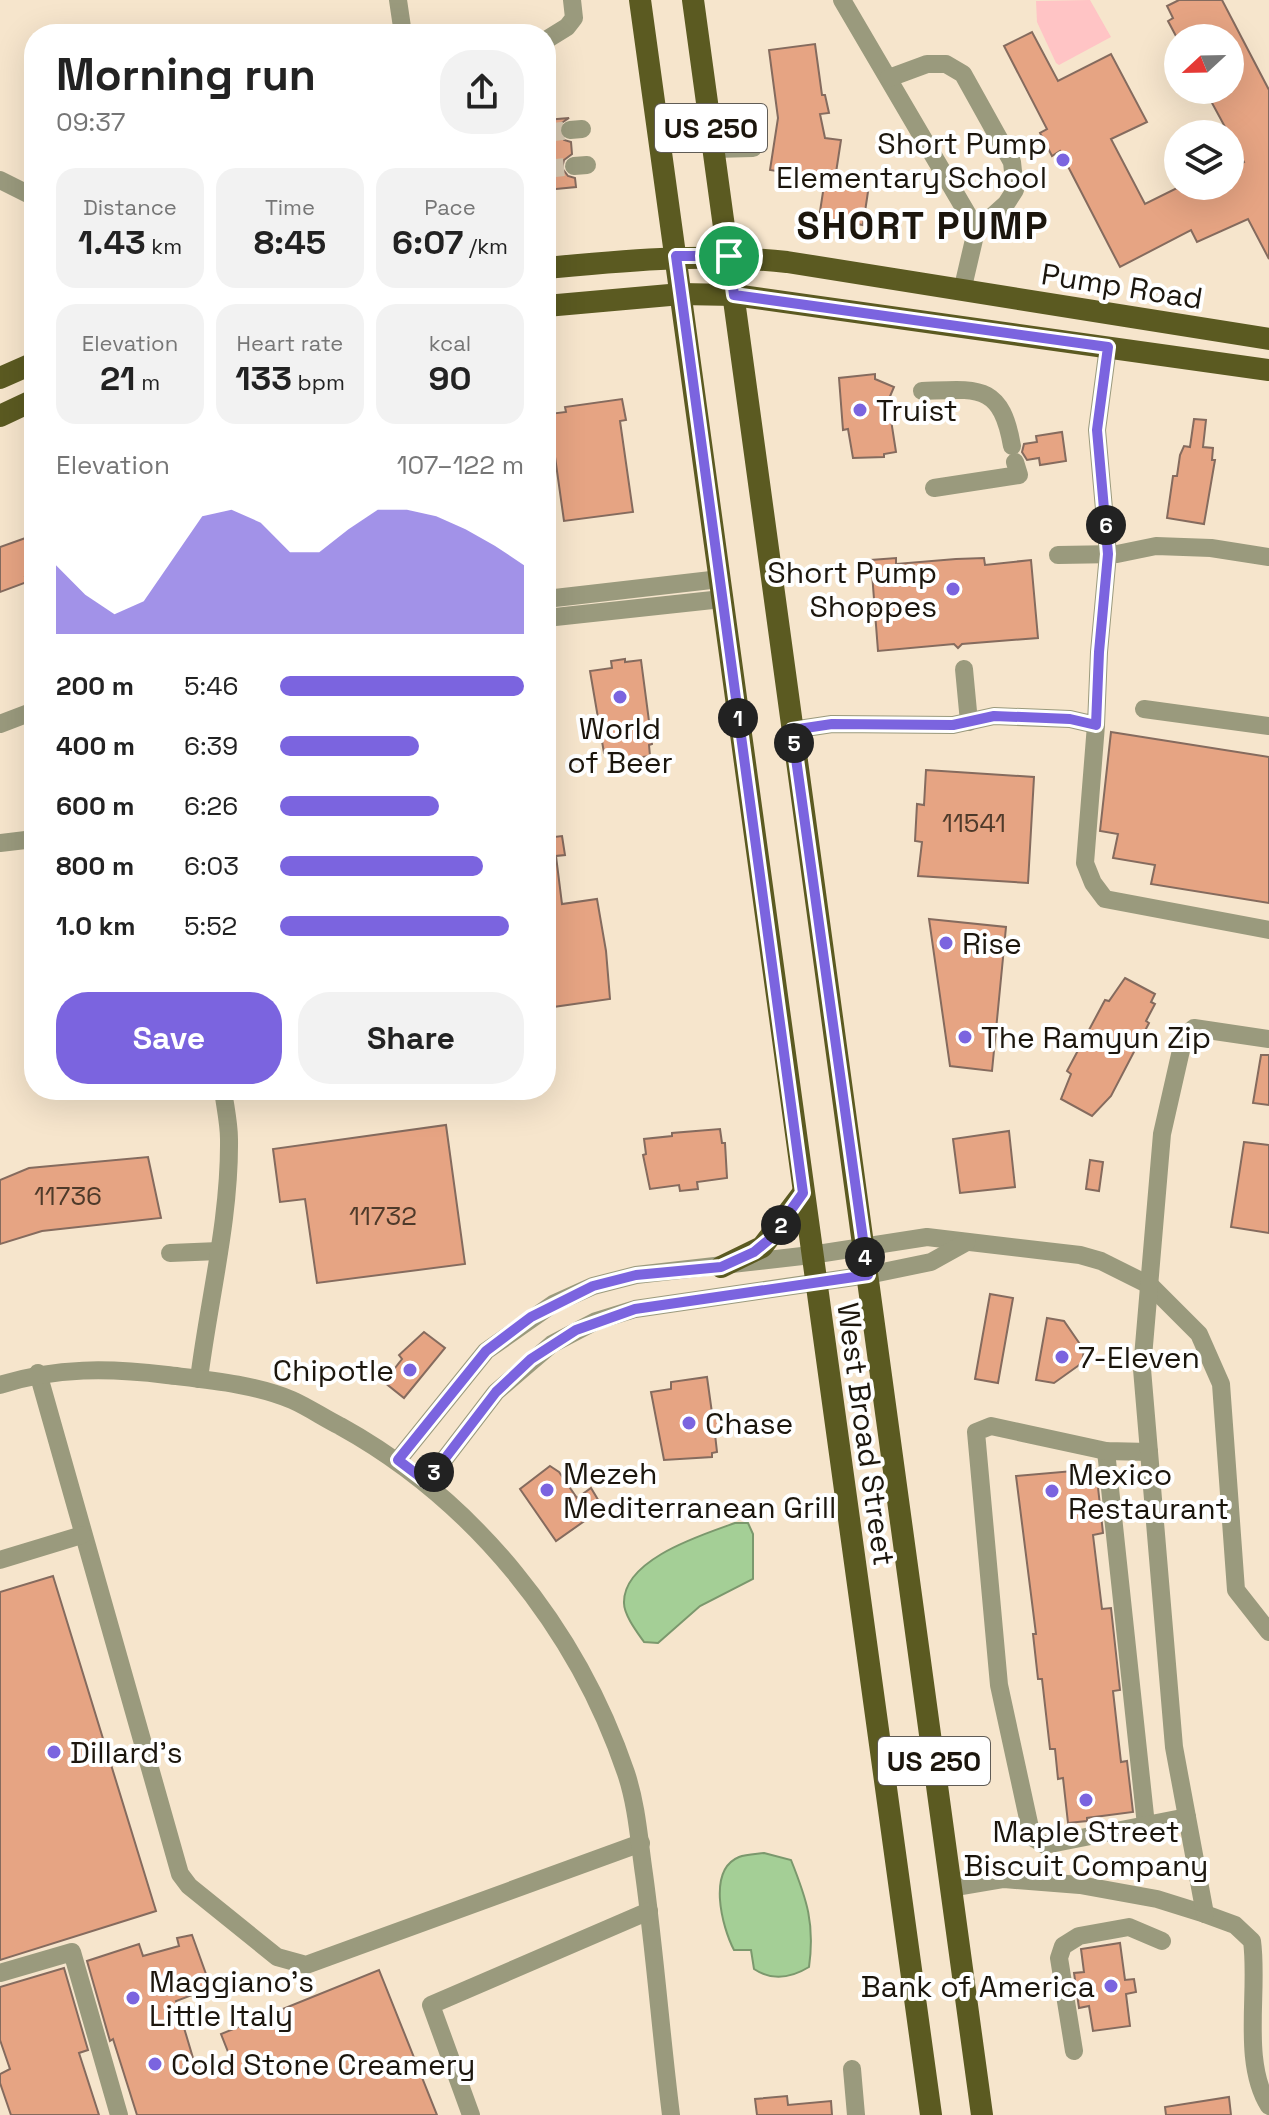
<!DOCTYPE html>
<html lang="en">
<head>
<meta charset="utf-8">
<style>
  body { margin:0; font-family:"Space Grotesk",sans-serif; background:#f2f2f2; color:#222; height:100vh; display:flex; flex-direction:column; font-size:30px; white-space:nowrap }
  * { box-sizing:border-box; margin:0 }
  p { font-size:26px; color:#767676 }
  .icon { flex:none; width:44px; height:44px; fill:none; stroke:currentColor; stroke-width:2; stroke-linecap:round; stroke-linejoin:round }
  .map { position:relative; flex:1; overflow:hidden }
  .details { position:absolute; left:24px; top:24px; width:532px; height:1076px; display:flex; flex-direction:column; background:#fff; border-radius:32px; box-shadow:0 8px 32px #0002 }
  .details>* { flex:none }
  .needle { width:52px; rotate:248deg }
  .fabs { position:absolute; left:1164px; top:24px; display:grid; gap:16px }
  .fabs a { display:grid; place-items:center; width:80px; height:80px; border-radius:50%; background:#fff; box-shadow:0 8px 32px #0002; font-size:40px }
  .pin { position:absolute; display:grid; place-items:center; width:68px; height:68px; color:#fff; margin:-34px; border:4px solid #fff; border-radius:50%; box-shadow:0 2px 8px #0007 }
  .km { position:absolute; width:40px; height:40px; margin:-20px; border-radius:50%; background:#222; color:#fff; font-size:22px; line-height:40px; text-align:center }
  .round { display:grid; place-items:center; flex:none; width:84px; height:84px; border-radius:32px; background:#f2f2f2 }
  .overview { display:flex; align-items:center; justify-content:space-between; height:136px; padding:0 32px }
  h1 { font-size:44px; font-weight:800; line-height:60px }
  .stats { display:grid; grid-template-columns:repeat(3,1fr); gap:12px; height:136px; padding:8px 32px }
  .stats div { display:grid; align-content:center; border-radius:20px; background:#f2f2f2; text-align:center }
  .stats b { font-size:34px; font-weight:800 }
  .stats small { font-size:22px; font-weight:400 }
  .stats p { font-size:22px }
  .chart { height:224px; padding:16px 32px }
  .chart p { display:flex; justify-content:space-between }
  .chart svg { width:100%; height:144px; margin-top:8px; fill:#7b64df; opacity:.7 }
  .button { display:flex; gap:16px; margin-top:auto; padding:16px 32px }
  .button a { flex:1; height:92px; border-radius:32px; background:#7b64df; color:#fff; font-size:32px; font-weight:800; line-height:92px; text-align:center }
  .button a+a { background:#f2f2f2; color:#222 }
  ul { padding:0 32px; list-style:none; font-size:26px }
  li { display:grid; grid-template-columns:128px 96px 1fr; align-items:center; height:60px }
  li i { height:20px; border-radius:10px; background:#7b64df }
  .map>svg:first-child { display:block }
</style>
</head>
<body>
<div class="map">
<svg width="1269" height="2115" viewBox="0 0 1269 2115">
  <rect width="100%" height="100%" fill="#f6e5cc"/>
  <path fill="#ffc4c5" d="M1090,0L1111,37L1059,65L1056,63L1037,22L1036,1Z"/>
  <g fill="#a4cf96" stroke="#7b986d" stroke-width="2">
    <path d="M735,1523H748L753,1534V1579L700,1606L658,1643L644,1642C637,1632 624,1615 624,1603C623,1559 702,1535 735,1523Z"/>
    <path d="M764,1853L791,1860C807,1900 815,1924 809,1967C791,1978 772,1981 754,1969L751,1950H734C722,1927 707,1870 739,1857C746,1854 757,1854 764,1853Z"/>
  </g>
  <g fill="#e6a483" stroke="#856b5e" stroke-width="2">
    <path d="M1179,0H1222L1269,90V259L1248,219L1197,242L1191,230L1120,267L1060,151L1052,156L1040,133L1047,129L1004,46L1032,32L1058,81L1111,54L1147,122L1111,139L1145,204L1181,186H1230V169L1244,162L1205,90H1230V38H1177L1168,21L1173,18L1167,6Z"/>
    <path d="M815,44L822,95H825L829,113L820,114L825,138L841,140L835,179L869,185L863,225L819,218L825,179L770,170L778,118L769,50Z"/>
    <path d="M569,118L560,124L558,132L564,140L571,142L572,154L564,160L562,168L568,176L575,178L576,187L546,190V120Z"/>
    <path d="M875,374V379L894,387L888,401L896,452L884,454V457L853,458L848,429L843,430L839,378Z"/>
    <path d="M622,399L626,420L620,421L633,512L564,521L549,414L566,412L565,407Z"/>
    <path d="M1194,419L1206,420L1203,447L1213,448L1212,460H1215L1204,524L1167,518L1173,476H1177L1180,455L1184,446L1190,447Z"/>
    <path d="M1062,432L1066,461L1040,465L1039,458L1027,460L1022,452L1024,444L1037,442L1036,436Z"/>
    <path d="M34,535V573L25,577L27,582L0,592V547Z"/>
    <path d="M896,558V564L956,559L984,558L985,565L1031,560L1038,638L962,644L958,648L954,644L878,651L871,560Z"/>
    <path d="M625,659V662L641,660L652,744L649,745L650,756L615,761L604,753L590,671L612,668L611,661Z"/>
    <path d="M1111,732L1269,757V903L1151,884L1155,865L1113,858L1118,834L1100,831Z"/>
    <path d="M926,770L1034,777L1028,883L918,876L922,842L915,841L917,804L924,805Z"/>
    <path d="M562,836L565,855L556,856L562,904L597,899L606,951L610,999L546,1008V838Z"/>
    <path d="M929,919L1006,927L992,1071L950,1066Z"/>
    <path d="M1125,978L1155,994L1151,1002L1155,1004L1146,1021L1149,1023L1111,1096L1092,1116L1061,1099L1071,1074L1067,1071L1105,1000L1109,1001Z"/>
    <path d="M1261,1055H1269V1105L1253,1103Z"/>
    <path d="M446,1125L465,1264L317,1283L305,1199L280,1202L273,1149Z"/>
    <path d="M720,1129L722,1143H725L727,1178L697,1182L698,1189L680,1191L679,1185L650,1189L643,1155L646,1154L644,1139L672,1136V1133Z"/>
    <path d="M1009,1131L1015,1187L960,1193L953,1139Z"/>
    <path d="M1244,1142L1269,1145V1233L1231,1227Z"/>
    <path d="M148,1157L161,1218L42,1231L0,1244V1180L29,1168Z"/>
    <path d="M1090,1160L1103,1162L1099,1191L1086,1189Z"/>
    <path d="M990,1294L1013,1298L998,1383L975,1379Z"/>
    <path d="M1047,1318L1064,1321L1084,1350L1082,1363L1054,1383L1036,1380Z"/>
    <path d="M424,1332L445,1348L404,1398L384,1382L402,1359L399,1355Z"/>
    <path d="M707,1377L712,1413L719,1412L722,1433L715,1434L717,1452L712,1453V1457L664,1460L651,1392L671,1389V1382Z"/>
    <path d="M550,1466L559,1472L577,1498L591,1488L603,1508L556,1541L520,1489Z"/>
    <path d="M1096,1469L1103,1533L1093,1535L1102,1609L1111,1608L1120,1690L1113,1691L1121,1762L1127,1761L1133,1812L1087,1818V1821L1068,1823L1063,1778L1058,1779L1055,1749H1050L1042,1679H1038L1033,1634H1036L1016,1476Z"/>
    <path d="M53,1576L156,1911L0,1960V1592Z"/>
    <path d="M192,1935L211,1988L176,2001L196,2068L230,2057L221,2034L379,1970L437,2115H137L113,2039L110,2041L87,1961L139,1944L143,1956L179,1946L177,1938Z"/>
    <path d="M1120,1943L1125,1980L1134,1979L1136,1992L1126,1994L1130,2026L1093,2031L1089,2006L1079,2008L1074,1973L1084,1972L1081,1949Z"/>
    <path d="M64,1968L88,2050L79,2053L99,2115H11L0,2083V2074L10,2069L0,2040V1987Z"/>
    <path d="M787,2096L788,2105L831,2101L832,2115H757L755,2099Z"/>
    <path d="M1229,2097L1231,2115H1166L1165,2107Z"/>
  </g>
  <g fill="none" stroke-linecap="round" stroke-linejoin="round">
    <g stroke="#d5c6af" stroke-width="18" stroke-dasharray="18 9" stroke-linecap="butt">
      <path d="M546,133L570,130"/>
      <path d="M546,169L574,166"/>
    </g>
    <g stroke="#9a9a7d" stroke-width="18">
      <path d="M398,0L403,34"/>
      <path d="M842,0L971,220L976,231L962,291"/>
      <path d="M546,40L567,27L574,18L572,0"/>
      <path d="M889,78L927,64H946L963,74L1012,162L1015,190L1006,204L976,231"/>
      <path d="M570,130L582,129"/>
      <path d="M714,149L753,148"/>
      <path d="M574,166L587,165"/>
      <path d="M0,180L34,197"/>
      <path d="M922,391C978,389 1001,383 1012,446"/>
      <path d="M934,488L1019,475L1015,462"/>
      <path d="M1058,555L1117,554L1156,546L1211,548L1269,557"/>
      <path d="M546,599L720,579"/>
      <path d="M546,618L722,599"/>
      <path d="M964,669L969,722"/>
      <path d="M1144,709L1269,726"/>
      <path d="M0,724L34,711"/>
      <path d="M1096,725L1085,863L1093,883L1105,899L1269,930"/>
      <path d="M792,730L832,724L953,725L994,716L1070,719L1096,725L1099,652L1108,554L1097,430L1108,347"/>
      <path d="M0,843L34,839"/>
      <path d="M170,1253L219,1251"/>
      <path d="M38,1373L180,1874L189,1886L277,1957L306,1965L641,1843"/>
      <path d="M199,1379C209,1299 230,1219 229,1139C229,1123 225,1106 223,1090"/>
      <path d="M0,1385C56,1367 110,1368 167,1375C208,1380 254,1384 292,1400C308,1407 324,1418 340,1426C474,1500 577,1628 626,1773C637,1806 639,1840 644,1874C655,1954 661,2035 671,2115"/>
      <path d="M1106,1451L1146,1825"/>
      <path d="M1149,1452L1106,1451L991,1426L976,1432L999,1685L1032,1837L1045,1845L1187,1817"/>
      <path d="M398,1460L486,1351L553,1304L593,1286L636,1275L811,1255L927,1237L1080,1255L1101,1261L1151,1286L1199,1334L1221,1384L1236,1590L1269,1632"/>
      <path d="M427,1482L496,1392L552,1344L596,1321L635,1309L868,1275L931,1262L967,1242"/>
      <path d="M0,1560L82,1535"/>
      <path d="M951,1888L1004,1879L1080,1885L1157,1899L1205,1914L1235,1925L1252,1941C1259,1991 1241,2061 1269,2106"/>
      <path d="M1205,1914L1174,1747L1142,1369L1162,1134L1184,1037L1194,1028L1269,1039"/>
      <path d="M0,1973L72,1952L119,2115"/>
      <path d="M1074,2051L1059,1958L1063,1946L1079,1936L1129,1927L1162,1941"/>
      <path d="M852,2069L856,2115"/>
      <path d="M471,2115L431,2005L649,1911"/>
    </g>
    <g stroke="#5b5a21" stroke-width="22">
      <path d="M640,0L931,2115"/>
      <path d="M693,0L982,2115"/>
      <path d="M546,268C632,260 701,253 787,262L1269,339"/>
      <path d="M546,306L681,294L734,295L1269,370"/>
      <path d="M0,378L34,363"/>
      <path d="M0,416L34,400"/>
      <path d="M721,1267L762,1247L803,1193"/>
    </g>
  </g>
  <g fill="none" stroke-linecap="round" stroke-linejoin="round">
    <defs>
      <path id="route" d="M676,256H729L734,295L1108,347L1097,430L1108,554L1099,652L1096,725L1070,719L994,716L953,725L832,724L792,730L868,1275L635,1309L576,1330L531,1359L496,1392L427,1482L398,1460L486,1351L531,1317L593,1286L636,1275L721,1267L754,1252L771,1238L803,1193Z"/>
    </defs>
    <use href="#route" stroke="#fff" stroke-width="16"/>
    <use href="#route" stroke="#7b64df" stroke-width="10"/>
  </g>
  <g fill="#7b64df" stroke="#fff" stroke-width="3">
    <circle cx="1063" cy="160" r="8"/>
    <circle cx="860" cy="410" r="8"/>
    <circle cx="953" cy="589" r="8"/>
    <circle cx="620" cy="697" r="8"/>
    <circle cx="946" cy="943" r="8"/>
    <circle cx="965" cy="1037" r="8"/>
    <circle cx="1062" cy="1357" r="8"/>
    <circle cx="410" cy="1370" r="8"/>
    <circle cx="689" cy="1423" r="8"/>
    <circle cx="547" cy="1490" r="8"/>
    <circle cx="1052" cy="1491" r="8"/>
    <circle cx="54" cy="1752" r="8"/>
    <circle cx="1086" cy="1800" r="8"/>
    <circle cx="1111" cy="1986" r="8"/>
    <circle cx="133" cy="1998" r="8"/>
    <circle cx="155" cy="2064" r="8"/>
  </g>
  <g text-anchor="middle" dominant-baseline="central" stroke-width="8" stroke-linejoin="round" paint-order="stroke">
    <g font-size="26" fill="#4e3a2a">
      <text x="974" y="823">11541</text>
      <text x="68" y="1196">11736</text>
      <text x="383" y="1216">11732</text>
    </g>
    <g fill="#fff" stroke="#605c56" stroke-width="2">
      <rect x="655" y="104" width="112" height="48" rx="6"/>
      <rect x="878" y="1737" width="112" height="48" rx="6"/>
    </g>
    <g font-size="28" font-weight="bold" fill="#1c160d">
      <text x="711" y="128">US 250</text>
      <text x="934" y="1761">US 250</text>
    </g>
    <g font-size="30" fill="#1c160d" stroke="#fff" text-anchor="start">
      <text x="1047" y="143" text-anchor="end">Short Pump<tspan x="1047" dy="34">Elementary School</tspan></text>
      <text x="876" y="410">Truist</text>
      <text x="937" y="572" text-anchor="end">Short Pump<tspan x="937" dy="34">Shoppes</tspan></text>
      <text x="620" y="728" text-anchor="middle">World<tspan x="620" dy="34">of Beer</tspan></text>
      <text x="962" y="943">Rise</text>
      <text x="981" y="1037">The Ramyun Zip</text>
      <text x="1078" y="1357">7-Eleven</text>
      <text x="394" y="1370" text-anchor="end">Chipotle</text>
      <text x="705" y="1423">Chase</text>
      <text x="563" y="1473">Mezeh<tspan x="563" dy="34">Mediterranean Grill</tspan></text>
      <text x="1068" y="1474">Mexico<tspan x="1068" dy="34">Restaurant</tspan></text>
      <text x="70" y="1752">Dillard's</text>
      <text x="1086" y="1831" text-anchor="middle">Maple Street<tspan x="1086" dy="34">Biscuit Company</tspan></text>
      <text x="149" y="1981">Maggiano's<tspan x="149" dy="34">Little Italy</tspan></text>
      <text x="1095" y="1986" text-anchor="end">Bank of America</text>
      <text x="171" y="2064">Cold Stone Creamery</text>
    </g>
    <g font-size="30" fill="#1c160d" stroke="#fff">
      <text transform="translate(1122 286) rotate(9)">Pump Road</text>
      <text transform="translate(866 1434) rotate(82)">West Broad Street</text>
    </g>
    <g font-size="38" font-weight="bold" letter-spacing="2" fill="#1c160d" stroke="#fff">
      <text x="923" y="226">SHORT PUMP</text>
    </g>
  </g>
</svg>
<div class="fabs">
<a><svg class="needle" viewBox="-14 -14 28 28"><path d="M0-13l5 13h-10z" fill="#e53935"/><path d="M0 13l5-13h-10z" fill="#767676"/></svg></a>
<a><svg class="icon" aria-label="layers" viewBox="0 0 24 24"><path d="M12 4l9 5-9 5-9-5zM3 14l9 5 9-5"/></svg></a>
</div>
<div class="pin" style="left:729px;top:256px;background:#1e9e55"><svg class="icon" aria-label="arrive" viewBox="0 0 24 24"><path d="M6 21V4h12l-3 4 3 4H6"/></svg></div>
<b class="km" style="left:738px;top:718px">1</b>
<b class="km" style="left:781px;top:1225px">2</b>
<b class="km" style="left:434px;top:1472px">3</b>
<b class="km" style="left:865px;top:1257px">4</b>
<b class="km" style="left:794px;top:743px">5</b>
<b class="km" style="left:1106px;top:525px">6</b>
<section class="details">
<div class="overview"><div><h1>Morning run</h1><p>09:37</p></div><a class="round"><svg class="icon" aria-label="share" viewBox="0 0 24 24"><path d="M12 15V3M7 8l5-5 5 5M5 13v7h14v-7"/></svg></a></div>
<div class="stats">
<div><p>Distance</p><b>1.43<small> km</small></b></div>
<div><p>Time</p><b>8:45</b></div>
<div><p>Pace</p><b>6:07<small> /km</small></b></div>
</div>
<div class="stats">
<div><p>Elevation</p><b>21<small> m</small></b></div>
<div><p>Heart rate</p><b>133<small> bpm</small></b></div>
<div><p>kcal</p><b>90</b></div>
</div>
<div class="chart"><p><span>Elevation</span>107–122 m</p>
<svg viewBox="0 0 160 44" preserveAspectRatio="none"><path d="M0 44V23L10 32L20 38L30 34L40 21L50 8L60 6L70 10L80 19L90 19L100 12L110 6L120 6L130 8L140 12L150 17L160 23V44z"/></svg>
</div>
<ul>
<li><b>200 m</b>5:46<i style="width:100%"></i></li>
<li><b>400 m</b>6:39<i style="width:57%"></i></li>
<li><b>600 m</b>6:26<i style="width:65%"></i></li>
<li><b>800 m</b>6:03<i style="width:83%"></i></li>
<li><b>1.0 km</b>5:52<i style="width:94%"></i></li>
</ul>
<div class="button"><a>Save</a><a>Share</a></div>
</section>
</div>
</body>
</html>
